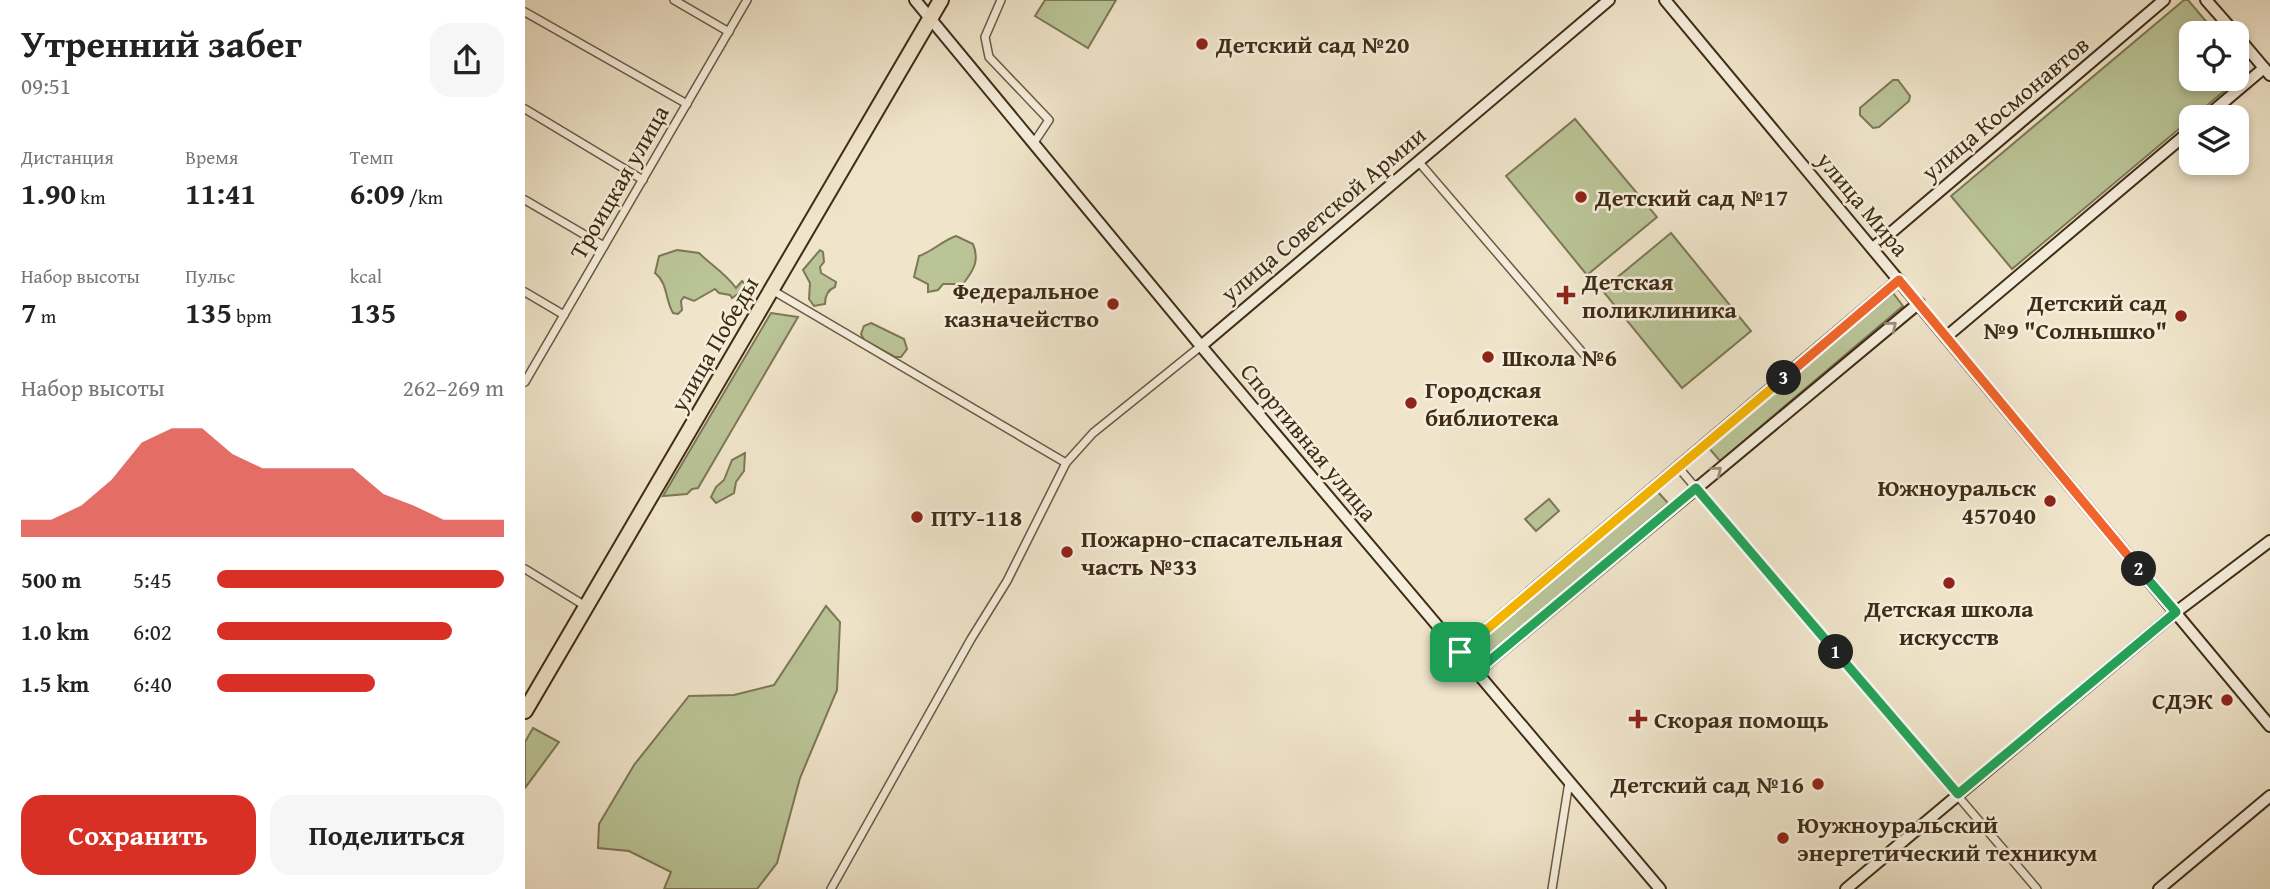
<!DOCTYPE html>
<html lang="ru">
<head>
<meta charset="utf-8">
<style>
  body { margin:0; font-family:"Gentium Book Plus",serif; background:#f6f6f6; color:#222; height:100vh; display:flex; flex-direction:column; font-size:26px; white-space:nowrap }
  * { box-sizing:border-box; margin:0 }
  p { font-size:23px; color:#767676 }
  .icon { flex:none; width:38px; height:38px; fill:none; stroke:currentColor; stroke-width:2; stroke-linecap:round; stroke-linejoin:round }
  .map { position:relative; flex:1; overflow:hidden }
  .panel { display:flex; flex-direction:column; background:#fff; width:525px }
  .panel>* { flex:none }
  .buttons { position:absolute; left:1654px; top:21px; display:grid; gap:14px }
  .buttons a { display:grid; place-items:center; width:70px; height:70px; border-radius:14px; background:#fff; box-shadow:0 4px 10px #0003; font-size:35px }
  .pin { position:absolute; display:grid; place-items:center; width:60px; height:60px; color:#fff; margin:-30px; border-radius:14px; box-shadow:0 4px 10px #0006 }
  .km { position:absolute; width:35px; height:35px; margin:-18px; border-radius:50%; background:#222; color:#fff; font-size:19px; line-height:35px; text-align:center }
  .round { display:grid; place-items:center; flex:none; width:74px; height:74px; border-radius:21px; background:#f6f6f6 }
  .head { display:flex; align-items:center; justify-content:space-between; height:119px; padding:0 21px }
  h1 { font-size:38px; font-weight:700; line-height:52px }
  .metrics { display:grid; grid-template-columns:repeat(3,1fr); gap:10px; height:119px; padding:7px 21px }
  .metrics div { display:grid; align-content:center }
  .metrics b { font-size:30px; font-weight:700 }
  .metrics small { font-size:19px; font-weight:400 }
  .metrics p { font-size:19px }
  .chart { height:196px; padding:14px 21px }
  .chart p { display:flex; justify-content:space-between }
  .chart svg { width:100%; height:126px; margin-top:7px; fill:#d93025; opacity:.7 }
  .primary-button { display:flex; gap:14px; margin-top:auto; padding:14px 21px }
  .primary-button a { flex:1; height:80px; border-radius:21px; background:#d93025; color:#fff; font-size:28px; font-weight:700; line-height:80px; text-align:center }
  .primary-button a+a { background:#f6f6f6; color:#222 }
  ul { padding:0 21px; list-style:none; font-size:23px }
  li { display:grid; grid-template-columns:112px 84px 1fr; align-items:center; height:52px }
  li i { height:18px; border-radius:9px; background:#d93025 }
  main { display:flex; flex:1; min-height:0 }
  .map>svg:first-child { display:block }
</style>
</head>
<body>
<main>
<section class="panel">
<div class="head"><div><h1>Утренний забег</h1><p>09:51</p></div><a class="round"><svg class="icon" aria-label="share" viewBox="0 0 24 24"><path d="M12 15V3M7 8l5-5 5 5M5 13v7h14v-7"/></svg></a></div>
<div class="metrics">
<div><p>Дистанция</p><b>1.90<small> km</small></b></div>
<div><p>Время</p><b>11:41</b></div>
<div><p>Темп</p><b>6:09<small> /km</small></b></div>
</div>
<div class="metrics">
<div><p>Набор высоты</p><b>7<small> m</small></b></div>
<div><p>Пульс</p><b>135<small> bpm</small></b></div>
<div><p>kcal</p><b>135</b></div>
</div>
<div class="chart"><p><span>Набор высоты</span>262–269 m</p>
<svg viewBox="0 0 160 44" preserveAspectRatio="none"><path d="M0 44V38L10 38L20 33L30 24L40 11L50 6L60 6L70 15L80 20L90 20L100 20L110 20L120 29L130 33L140 38L150 38L160 38V44z"/></svg>
</div>
<ul>
<li><b>500 m</b>5:45<i style="width:100%"></i></li>
<li><b>1.0 km</b>6:02<i style="width:82%"></i></li>
<li><b>1.5 km</b>6:40<i style="width:55%"></i></li>
</ul>
<div class="primary-button"><a>Сохранить</a><a>Поделиться</a></div>
</section>
<div class="map">
<svg width="1745" height="889" viewBox="0 0 1745 889">
  <rect width="100%" height="100%" fill="#f0e5cb"/>
  <filter id="stains"><feTurbulence type="fractalNoise" baseFrequency=".00286" numOctaves="4"/><feColorMatrix values="0 0 0 0 .2 0 0 0 0 .09 0 0 0 0 .02 0 0 0 .5 -.17"/></filter>
  <radialGradient id="worn" r=".72"><stop offset=".6" stop-color="#630" stop-opacity="0"/><stop offset="1" stop-color="#630" stop-opacity=".3"/></radialGradient>
  <g fill="#bac497" stroke="#7d7856" stroke-width="2">
    <path d="M520,0H591L563,48L510,16Z"/>
    <path d="M1659,0H1663L1691,33H1666V79H1712V58L1723,71L1487,269L1426,196Z"/>
    <path d="M1368,80H1373L1385,96L1384,101L1354,127L1348,128L1335,115V108Z"/>
    <path d="M1050,119L1132,217L1062,275L981,176Z"/>
    <path d="M1146,233L1226,331L1157,388L1077,290Z"/>
    <path d="M431,236L448,244C455,261 448,271 438,284H418L413,290L403,292V284L389,277L394,256C408,251 417,241 431,236Z"/>
    <path d="M152,250L174,253C186,265 200,273 211,288L217,281L221,285L220,289L207,298L205,295L194,293L190,289L169,301L159,297L156,301L157,310L153,314L148,313C140,300 143,283 130,273L134,256Z"/>
    <path d="M295,250L298,252L299,262L295,267L296,273L311,282L310,287C302,290 300,296 300,304L289,306L284,299L285,283L278,270Z"/>
    <path d="M1368,293L1378,306L1195,461L1184,448Z"/>
    <path d="M246,313L273,317L173,488L167,489L162,494L138,496Z"/>
    <path d="M346,323L379,339L382,349L376,357H370L339,340L336,334L339,326Z"/>
    <path d="M220,453L219,471L211,482L209,493L191,503L186,497L191,487L199,480L207,460Z"/>
    <path d="M1132,491L1143,503L959,658L948,646Z"/>
    <path d="M1024,499L1034,511L1011,531L1000,519Z"/>
    <path d="M301,606L315,622L312,690L275,778L252,863L232,889H139L146,872L104,851L73,848L74,824L109,765L164,696L209,695L249,685Z"/>
    <path d="M8,728L34,742L0,788V742Z"/>
  </g>
  <g fill="none" stroke-linecap="round" stroke-linejoin="round">
    <defs>
      <g id="street">
        <path d="M149,0L204,32"/>
        <path d="M476,0L460,37L464,57L524,120L508,144"/>
        <path d="M0,12L162,104"/>
        <path d="M0,109L118,180"/>
        <path d="M893,161L1063,359"/>
        <path d="M0,200L79,246"/>
        <path d="M247,290L541,463"/>
        <path d="M0,292L39,315"/>
        <path d="M0,382L222,0"/>
        <path d="M1153,467L1512,889"/>
        <path d="M0,569L62,607"/>
        <path d="M306,889L446,639L482,581L541,463L568,433L676,346"/>
        <path d="M1027,889L1044,782"/>
      </g>
      <g id="secondary">
        <path d="M390,0L676,346L1135,889"/>
        <path d="M1140,0L1745,726"/>
        <path d="M1681,0L1710,33"/>
        <path d="M1712,36L1745,75"/>
        <path d="M1681,117L1739,68"/>
        <path d="M1348,248L1639,0"/>
        <path d="M1421,337L1666,130"/>
        <path d="M676,346L1084,0"/>
        <path d="M935,652L1374,280"/>
        <path d="M951,672L1394,303"/>
        <path d="M1321,889L1651,612L1745,541"/>
        <path d="M1634,889L1745,796"/>
      </g>
      <path id="highway" d="M0,711L416,0"/>
    </defs>
    <use href="#street" stroke="#6c5a42" stroke-width="10"/>
    <use href="#secondary" stroke="#402c15" stroke-width="14"/>
    <use href="#highway" stroke="#402c15" stroke-width="18"/>
    <use href="#street" stroke="#f5eedd" stroke-width="7"/>
    <use href="#secondary" stroke="#f5eedd" stroke-width="10"/>
    <use href="#highway" stroke="#f0e5cb" stroke-width="14"/>
  </g>
  <defs><path id="oneway-chevron" d="M-2-3.5L2.5 0L-2 3.5" fill="none" stroke-width="1.6" stroke-linecap="round" stroke-linejoin="round" transform="scale(1.75)"/></defs>
  <g stroke="#9a8d79">
    <use href="#oneway-chevron" transform="translate(1367 326) rotate(-40)"/>
    <use href="#oneway-chevron" transform="translate(1192 471) rotate(-40)"/>
  </g>
  <g fill="none" stroke-linecap="round" stroke-linejoin="round">
    <defs>
      <path id="split-1" d="M935,652L951,672L1171,488L1311,652"/>
      <path id="split-2" d="M1311,652L1433,794L1651,612L1614,569"/>
      <path id="split-3" d="M1259,378L1374,280L1614,569"/>
      <path id="split-4" d="M935,652L1259,378"/>
    </defs>
    <use href="#split-1" stroke="#fff" stroke-width="14"/>
    <use href="#split-2" stroke="#fff" stroke-width="14"/>
    <use href="#split-3" stroke="#fff" stroke-width="14"/>
    <use href="#split-4" stroke="#fff" stroke-width="14"/>
    <use href="#split-1" stroke="#22a559" stroke-width="9"/>
    <use href="#split-2" stroke="#22a559" stroke-width="9"/>
    <use href="#split-3" stroke="#f0652b" stroke-width="9"/>
    <use href="#split-4" stroke="#f5b400" stroke-width="9"/>
  </g>
  <g fill="#8f2418" stroke="#f5eedd" stroke-width="2.5">
    <circle cx="677" cy="44" r="7"/>
    <circle cx="1056" cy="197" r="7"/>
    <path d="M1037.5 284.5h7v7h7v7h-7v7h-7v-7h-7v-7h7z"/>
    <circle cx="588" cy="304" r="7"/>
    <circle cx="1656" cy="316" r="7"/>
    <circle cx="963" cy="357" r="7"/>
    <circle cx="886" cy="403" r="7"/>
    <circle cx="1525" cy="501" r="7"/>
    <circle cx="392" cy="517" r="7"/>
    <circle cx="542" cy="552" r="7"/>
    <circle cx="1424" cy="583" r="7"/>
    <circle cx="1702" cy="700" r="7"/>
    <path d="M1109.5 708.5h7v7h7v7h-7v7h-7v-7h-7v-7h7z"/>
    <circle cx="1293" cy="784" r="7"/>
    <circle cx="1258" cy="838" r="7"/>
  </g>
  <g text-anchor="middle" dominant-baseline="central" stroke-width="5" stroke-linejoin="round" paint-order="stroke">
    <g font-size="24" font-weight="bold" fill="#402c15" stroke="#f5eedd" text-anchor="start">
      <text x="691" y="44">Детский сад №20</text>
      <text x="1070" y="197">Детский сад №17</text>
      <text x="1057" y="281">Детская<tspan x="1057" dy="28">поликлиника</tspan></text>
      <text x="574" y="290" text-anchor="end">Федеральное<tspan x="574" dy="28">казначейство</tspan></text>
      <text x="1642" y="302" text-anchor="end">Детский сад<tspan x="1642" dy="28">№9 "Солнышко"</tspan></text>
      <text x="977" y="357">Школа №6</text>
      <text x="900" y="389">Городская<tspan x="900" dy="28">библиотека</tspan></text>
      <text x="1511" y="487" text-anchor="end">Южноуральск<tspan x="1511" dy="28">457040</tspan></text>
      <text x="406" y="517">ПТУ-118</text>
      <text x="556" y="538">Пожарно-спасательная<tspan x="556" dy="28">часть №33</tspan></text>
      <text x="1424" y="608" text-anchor="middle">Детская школа<tspan x="1424" dy="28">искусств</tspan></text>
      <text x="1688" y="700" text-anchor="end">СДЭК</text>
      <text x="1129" y="719">Скорая помощь</text>
      <text x="1279" y="784" text-anchor="end">Детский сад №16</text>
      <text x="1272" y="824">Юужноуральский<tspan x="1272" dy="28">энергетический техникум</tspan></text>
    </g>
    <g font-size="24" fill="#402c15" stroke="#f5eedd">
      <text transform="translate(1480 108) rotate(-40)">улица Космонавтов</text>
      <text transform="translate(94 182) rotate(-60)">Троицкая улица</text>
      <text transform="translate(1338 204) rotate(50)">улица Мира</text>
      <text transform="translate(798 214) rotate(-40)">улица Советской Армии</text>
      <text transform="translate(189 344) rotate(-60)">улица Победы</text>
      <text transform="translate(784 442) rotate(50)">Спортивная улица</text>
    </g>
  </g>
  <rect width="100%" height="100%" filter="url(#stains)"/>
  <rect width="100%" height="100%" fill="url(#worn)"/>
</svg>
<div class="buttons">
<a><svg class="icon" aria-label="locate" viewBox="0 0 24 24"><circle cx="12" cy="12" r="6"/><path d="M12 2v4M12 18v4M2 12h4M18 12h4"/></svg></a>
<a><svg class="icon" aria-label="layers" viewBox="0 0 24 24"><path d="M12 4l9 5-9 5-9-5zM3 14l9 5 9-5"/></svg></a>
</div>
<div class="pin" style="left:935px;top:652px;background:#1e9e55"><svg class="icon" aria-label="arrive" viewBox="0 0 24 24"><path d="M6 21V4h12l-3 4 3 4H6"/></svg></div>
<b class="km" style="left:1311px;top:652px">1</b>
<b class="km" style="left:1614px;top:569px">2</b>
<b class="km" style="left:1259px;top:378px">3</b>
</div>
</main>
</body>
</html>
